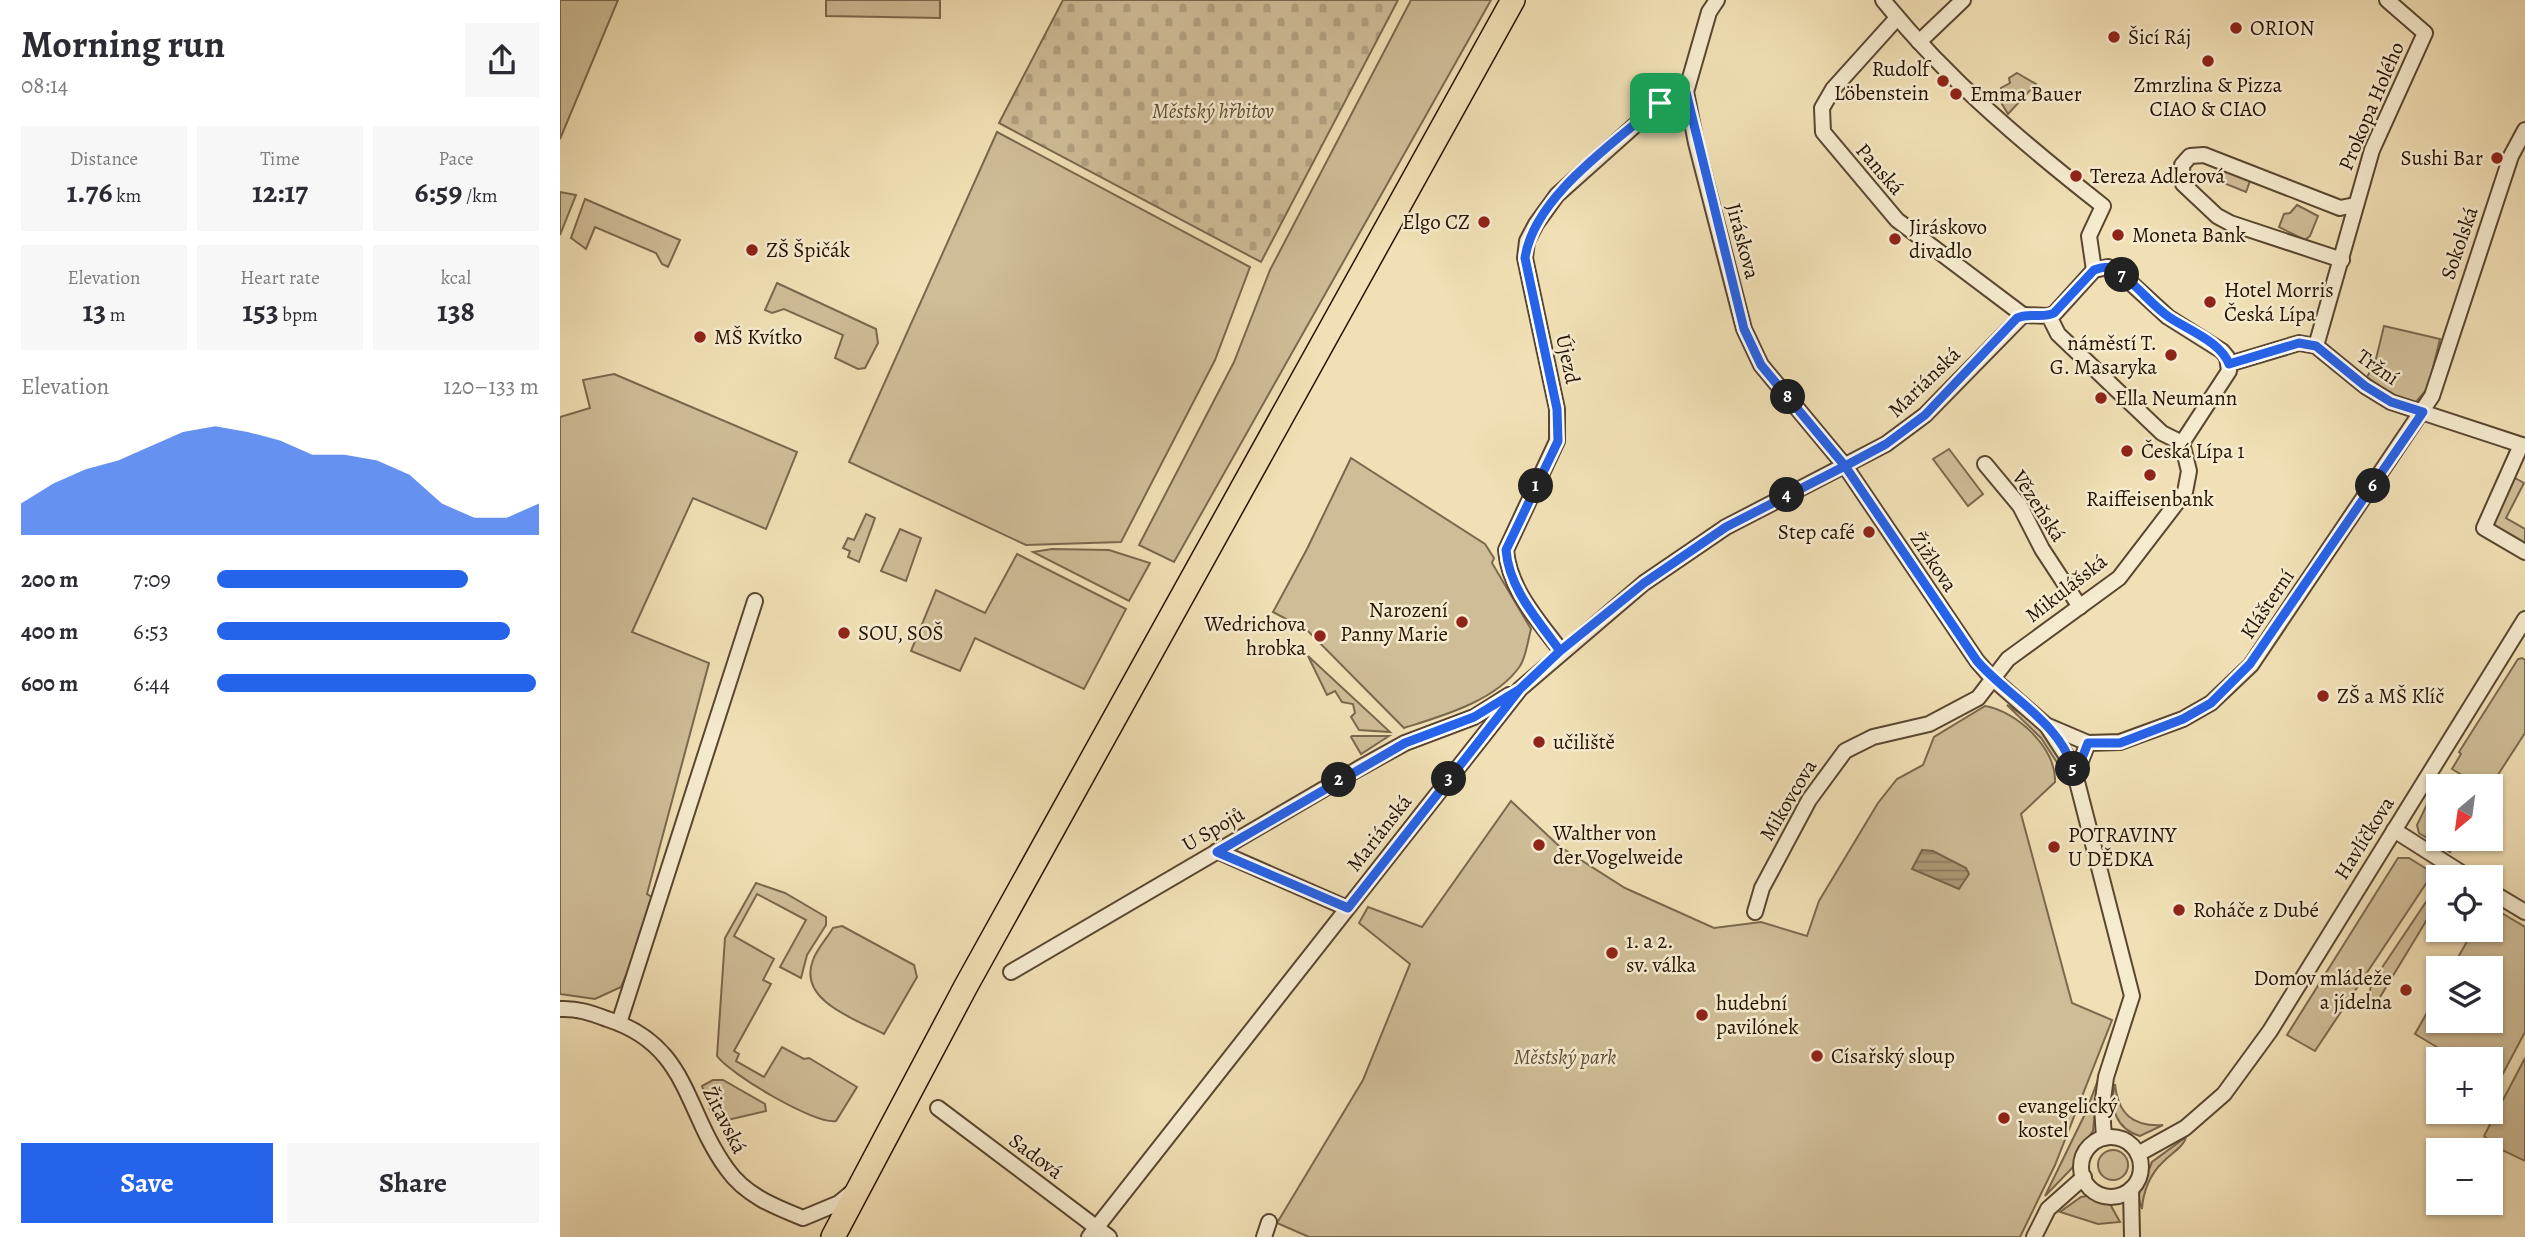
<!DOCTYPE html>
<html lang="en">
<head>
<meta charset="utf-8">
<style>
  body { margin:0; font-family:Alegreya,serif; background:#f7f7f7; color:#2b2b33; height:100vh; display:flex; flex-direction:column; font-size:26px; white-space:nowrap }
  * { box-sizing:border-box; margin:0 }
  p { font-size:23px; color:#7c7c81 }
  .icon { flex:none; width:38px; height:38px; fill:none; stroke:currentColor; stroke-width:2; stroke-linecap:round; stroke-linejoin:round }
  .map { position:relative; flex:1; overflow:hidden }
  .sheet { display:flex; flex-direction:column; background:#fff; width:560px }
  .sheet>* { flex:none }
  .needle { width:46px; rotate:209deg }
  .fabs { position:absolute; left:1866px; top:774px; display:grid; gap:14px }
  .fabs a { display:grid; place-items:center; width:77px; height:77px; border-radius:0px; background:#fff; box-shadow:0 2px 5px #0004; font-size:35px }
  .pin { position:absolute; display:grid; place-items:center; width:60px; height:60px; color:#fff; margin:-30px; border-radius:14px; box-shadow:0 4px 10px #0006 }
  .km { position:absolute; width:35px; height:35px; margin:-18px; border-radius:50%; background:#222; color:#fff; font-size:19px; line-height:35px; text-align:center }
  .round { display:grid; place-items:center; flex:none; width:74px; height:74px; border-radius:0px; background:#f7f7f7 }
  .summary { display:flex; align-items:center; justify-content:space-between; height:119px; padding:0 21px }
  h1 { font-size:38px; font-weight:600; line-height:52px }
  .figures { display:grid; grid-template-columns:repeat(3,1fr); gap:10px; height:119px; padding:7px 21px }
  .figures div { display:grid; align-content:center; border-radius:0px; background:#f7f7f7; text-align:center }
  .figures b { font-size:30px; font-weight:600 }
  .figures small { font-size:19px; font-weight:400 }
  .figures p { font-size:19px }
  .chart { height:196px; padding:14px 21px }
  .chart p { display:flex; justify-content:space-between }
  .chart svg { width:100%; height:126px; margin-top:7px; fill:#2563eb; opacity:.7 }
  .cta { display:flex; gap:14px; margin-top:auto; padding:14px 21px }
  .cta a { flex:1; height:80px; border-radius:0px; background:#2563eb; color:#fff; font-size:28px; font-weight:600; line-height:80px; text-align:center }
  .cta a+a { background:#f7f7f7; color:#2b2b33 }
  ul { padding:0 21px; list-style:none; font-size:23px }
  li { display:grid; grid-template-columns:112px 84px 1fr; align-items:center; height:52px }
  li i { height:18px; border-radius:9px; background:#2563eb }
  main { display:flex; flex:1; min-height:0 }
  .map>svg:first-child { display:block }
</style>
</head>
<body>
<main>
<section class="sheet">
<div class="summary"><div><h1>Morning run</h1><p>08:14</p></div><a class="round"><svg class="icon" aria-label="share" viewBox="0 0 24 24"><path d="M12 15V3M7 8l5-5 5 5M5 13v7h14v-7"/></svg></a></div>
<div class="figures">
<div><p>Distance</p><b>1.76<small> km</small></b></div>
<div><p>Time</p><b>12:17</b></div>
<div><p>Pace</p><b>6:59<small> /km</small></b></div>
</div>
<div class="figures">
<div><p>Elevation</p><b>13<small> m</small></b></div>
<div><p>Heart rate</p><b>153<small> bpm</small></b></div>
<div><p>kcal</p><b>138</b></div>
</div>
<div class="chart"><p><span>Elevation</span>120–133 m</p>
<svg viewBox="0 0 160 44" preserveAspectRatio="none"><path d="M0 44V33L10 26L20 21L30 18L40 13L50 8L60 6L70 8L80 11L90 16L100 16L110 18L120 23L130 33L140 38L150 38L160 33V44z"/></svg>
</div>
<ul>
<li><b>200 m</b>7:09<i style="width:78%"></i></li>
<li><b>400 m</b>6:53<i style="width:91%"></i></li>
<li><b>600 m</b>6:44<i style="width:99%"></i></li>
</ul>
<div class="cta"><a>Save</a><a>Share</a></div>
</section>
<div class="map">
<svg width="1965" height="1237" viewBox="0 0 1965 1237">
  <defs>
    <pattern id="cemetery-stones" width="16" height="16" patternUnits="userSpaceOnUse" patternTransform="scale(1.75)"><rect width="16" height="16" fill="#cfbd97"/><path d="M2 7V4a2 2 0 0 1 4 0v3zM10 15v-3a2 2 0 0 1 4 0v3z" fill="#b2a180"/></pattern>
    <pattern id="water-rules" width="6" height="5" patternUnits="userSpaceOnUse" patternTransform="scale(1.75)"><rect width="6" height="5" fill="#ac9a78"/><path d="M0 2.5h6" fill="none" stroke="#8c7c60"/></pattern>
  </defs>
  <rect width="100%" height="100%" fill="#f1e0b5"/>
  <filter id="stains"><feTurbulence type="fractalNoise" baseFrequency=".00286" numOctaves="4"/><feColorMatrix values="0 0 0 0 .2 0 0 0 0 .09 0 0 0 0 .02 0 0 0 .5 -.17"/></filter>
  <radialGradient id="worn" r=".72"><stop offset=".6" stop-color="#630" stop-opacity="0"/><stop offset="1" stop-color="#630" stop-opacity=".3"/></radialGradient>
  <g fill="#cfbd97" stroke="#7b684d" stroke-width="2">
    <path d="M0,0H58L0,139Z"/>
    <path d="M266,0H380V18L266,16Z"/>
    <path d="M851,0H931L614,562L579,545L674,362L710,270Z"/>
    <path d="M1457,73L1476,84L1448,114L1436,94L1442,93L1441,88L1450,83L1449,78Z"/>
    <path d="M437,132L690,267L655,360L561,542L466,545L289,462Z"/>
    <path d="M1666,169L1690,181L1686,192L1661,182Z"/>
    <path d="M0,192L16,195L0,235Z"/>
    <path d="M25,199L120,240L108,267L102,264L96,253L35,227L26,249L11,238Z"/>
    <path d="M1737,205L1758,216L1750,236L1745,240L1719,227L1724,214L1730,213Z"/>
    <path d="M217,283L316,329L318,343L305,368L298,369L275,358L283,335L224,309L212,313L205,310Z"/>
    <path d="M1824,326L1880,339L1868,388L1855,403L1829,394L1807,377L1815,363Z"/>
    <path d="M54,374L237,452L206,529L133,498L72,632L149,663L87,894L98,901L61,987L35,999L0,994V417L30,408L23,380Z"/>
    <path d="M1389,449L1423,494L1408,506L1373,459Z"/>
    <path d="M791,458L925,544L934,558L932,563L971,629C968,640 966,657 960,666C936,701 882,716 844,728L747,630L713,612L747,549Z"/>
    <path d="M1955,478L1964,483L1946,518L1965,529V546L1930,524Z"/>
    <path d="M306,514L315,518L299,562L288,557L290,551L283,548L288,538L294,540Z"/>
    <path d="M340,529L361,538L346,581L321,571Z"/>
    <path d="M492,549L549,550L590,563L569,601L473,552Z"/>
    <path d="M457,554L566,609L524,689L415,638L400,671L351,651L376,590L425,613Z"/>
    <path d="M748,656L830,732L799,730L791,717L795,713L793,704L782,702L775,691L767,695Z"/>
    <path d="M1962,658L1965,660V733L1930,787L1920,786L1892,769L1901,754L1899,752L1958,659Z"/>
    <path d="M1447,705C1469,717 1506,747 1505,775L1481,738Z"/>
    <path d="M1425,706C1456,711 1497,748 1495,782L1461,814L1512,1003L1552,1020L1495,1165L1460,1237H749L717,1223L803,1080L850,964L799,923L808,907L862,927L951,801L999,846L1065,888L1154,928L1201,922L1247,936L1259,901L1318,803L1337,779L1363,765L1374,737Z"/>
    <path d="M829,736L801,754L791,737L792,736Z"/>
    <path d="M1878,790V838H1898L1890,852L1859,833L1857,825L1873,792Z"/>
    <path d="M1838,858H1849L1873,873L1755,1051L1727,1035Z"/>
    <path d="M196,883L225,893L266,917V925L247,955L241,978L220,967L246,920L197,894L174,936L214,959L203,980L211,984L174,1051L179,1054L176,1061L204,1077L222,1047L244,1059L249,1058L297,1087L276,1121C255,1125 170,1074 157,1056L165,938Z"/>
    <path d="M1866,902L1874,908L1814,1007L1808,1003L1811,984Z"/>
    <path d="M1930,906L1965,927V1032L1938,1083L1930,1079V1059H1897L1855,1034L1878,993V1020H1930V968H1892L1914,929H1930Z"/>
    <path d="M282,926L354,965L357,977L324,1034C297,1020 237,1001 253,960C257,949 267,938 273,928Z"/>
    <path d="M1965,1058V1161L1938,1148L1924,1136Z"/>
    <path d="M153,1080H163L205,1104L206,1111L159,1122L150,1110L142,1086Z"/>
    <path d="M1538,1080L1533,1131L1522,1147L1516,1164L1485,1196L1525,1114Z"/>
    <path d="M1555,1084C1558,1114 1573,1127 1603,1125L1580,1136C1556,1129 1549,1107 1555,1084Z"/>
    <path d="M1626,1137C1624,1147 1610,1154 1603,1162C1590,1174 1583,1192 1582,1209L1578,1196L1592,1162Z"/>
    <circle cx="1553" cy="1165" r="15"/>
    <path d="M1533,1195L1550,1204L1560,1222L1538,1224L1500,1212L1521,1197Z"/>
  </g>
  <path fill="url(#cemetery-stones)" stroke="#7b684d" stroke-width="2" d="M503,0H838L701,262L439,123Z"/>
  <path fill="url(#water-rules)" stroke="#776449" stroke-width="2" d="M1362,850L1373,851L1406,868L1409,874L1399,889L1352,869Z"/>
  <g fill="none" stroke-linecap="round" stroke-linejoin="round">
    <defs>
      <g id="street">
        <path d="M1157,0L1149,12L1126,92L1136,143L1184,329L1201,365L1285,466L1417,661L1432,678L1487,726L1513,766L1572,996L1546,1077L1542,1107L1544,1138"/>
        <path d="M1323,0C1387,79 1464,144 1543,206L1529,236L1534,270"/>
        <path d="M1337,18L1273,89L1262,108L1263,132L1337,220L1463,315"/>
        <path d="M1359,42L1403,0"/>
        <path d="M1782,260L1670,223L1657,216L1623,184L1622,165L1630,156L1644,155L1780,208L1795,205"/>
        <path d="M1463,315L1489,316L1495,313L1534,270L1548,267L1561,274L1608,317L1662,351L1667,357L1669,371L1622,443L1602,433L1498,334L1489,316"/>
        <path d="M1756,346L1812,150L1865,33L1827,0"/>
        <path d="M1669,364L1739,343L1756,346L1805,386L1831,402L1965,446"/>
        <path d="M1961,445L1924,528L1965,552"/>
        <path d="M1425,464L1460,506L1482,549L1520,607"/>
        <path d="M1001,651C978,620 949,589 946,550L997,441V409L965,258L967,241L976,224L997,195L1100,103L1126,92"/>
        <path d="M1488,726L1528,743L1560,742L1623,719L1651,703L1691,665L1872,396L1951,156L1965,130"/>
        <path d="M1515,776L1528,743"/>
        <path d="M1834,830L1908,877"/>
        <path d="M657,851L787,908"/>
        <path d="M1930,891L1965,912"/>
        <path d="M1195,912L1202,888L1249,800L1285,751L1313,737L1369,724L1418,698L1448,659L1559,578L1625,492L1629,471L1622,443"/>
        <path d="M451,972L798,769L845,743L914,717L949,695"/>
        <path d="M0,1009C17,1008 31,1013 47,1019C129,1045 124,1110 167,1169C185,1195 215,1207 243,1218L279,1203L291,1193"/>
        <path d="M59,1023L195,601"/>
        <path d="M378,1108L549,1237"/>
        <circle cx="1551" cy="1167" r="30"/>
        <path d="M1578,1154L1625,1128L1664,1094L1710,1031L1965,619"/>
        <path d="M1571,1189L1572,1237"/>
        <path d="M529,1237L960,689L1084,583L1166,527L1326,444L1365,415L1463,315"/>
        <path d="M704,1237L709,1222"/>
        <path d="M1474,1237L1488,1209L1524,1177"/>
      </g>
      <path id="primary" d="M273,1237L406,986L953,0"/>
    </defs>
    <use href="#street" stroke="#5a4630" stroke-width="18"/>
    <use href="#primary" stroke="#271203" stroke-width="26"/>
    <use href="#street" stroke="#f6ebcf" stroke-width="14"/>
    <use href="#primary" stroke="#f1e0b5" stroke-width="23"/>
  </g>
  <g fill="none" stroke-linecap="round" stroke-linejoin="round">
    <defs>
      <path id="route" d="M1100,103C1055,143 974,196 965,258L997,409L998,441L946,550C949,589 978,620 1000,651L960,689L914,717L845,743L657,852L788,908L960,689L1000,651L1084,583L1166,527L1285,466L1417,661C1449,698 1504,724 1515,776L1528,743H1560L1623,719L1651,703L1690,664L1863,412L1831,402L1805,386L1756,346L1739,343L1669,364C1661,342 1628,330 1609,317C1590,304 1575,282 1555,270C1548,266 1542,267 1534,270L1494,313C1482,319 1469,312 1457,318L1365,415L1326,444L1285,466L1201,365L1184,329L1126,92L1100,103"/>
    </defs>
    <use href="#route" stroke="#fff" stroke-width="14"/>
    <use href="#route" stroke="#2563eb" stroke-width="9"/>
  </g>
  <g fill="#8f2418" stroke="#f6ebcf" stroke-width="2.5">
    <circle cx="1676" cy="28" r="7"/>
    <circle cx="1554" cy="37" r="7"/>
    <circle cx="1648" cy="61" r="7"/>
    <circle cx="1383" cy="81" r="7"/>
    <circle cx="1396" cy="94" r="7"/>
    <circle cx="1937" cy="158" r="7"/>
    <circle cx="1516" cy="176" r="7"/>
    <circle cx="924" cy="222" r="7"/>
    <circle cx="1558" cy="235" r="7"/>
    <circle cx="1335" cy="239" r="7"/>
    <circle cx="192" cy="250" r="7"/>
    <circle cx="1650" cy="302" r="7"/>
    <circle cx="140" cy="337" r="7"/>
    <circle cx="1611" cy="355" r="7"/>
    <circle cx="1541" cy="398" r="7"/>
    <circle cx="1567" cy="451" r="7"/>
    <circle cx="1590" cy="475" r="7"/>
    <circle cx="1309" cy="532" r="7"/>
    <circle cx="902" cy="622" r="7"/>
    <circle cx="284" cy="633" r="7"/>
    <circle cx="760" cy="636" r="7"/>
    <circle cx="1763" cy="696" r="7"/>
    <circle cx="979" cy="742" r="7"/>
    <circle cx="979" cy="845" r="7"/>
    <circle cx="1494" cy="847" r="7"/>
    <circle cx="1619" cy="910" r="7"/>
    <circle cx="1052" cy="953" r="7"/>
    <circle cx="1846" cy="990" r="7"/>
    <circle cx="1142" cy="1015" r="7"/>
    <circle cx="1257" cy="1056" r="7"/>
    <circle cx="1444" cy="1118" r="7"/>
  </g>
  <g text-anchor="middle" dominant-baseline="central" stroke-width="5" stroke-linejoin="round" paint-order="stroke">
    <g font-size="21" fill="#271203" stroke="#f6ebcf" text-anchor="start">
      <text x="1690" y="28">ORION</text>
      <text x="1568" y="37">Šicí Ráj</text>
      <text x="1369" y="69" text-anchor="end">Rudolf<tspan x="1369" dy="24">Löbenstein</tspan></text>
      <text x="1648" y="85" text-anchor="middle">Zmrzlina &amp; Pizza<tspan x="1648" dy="24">CIAO &amp; CIAO</tspan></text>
      <text x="1410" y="94">Emma Bauer</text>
      <text x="1923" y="158" text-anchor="end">Sushi Bar</text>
      <text x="1530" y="176">Tereza Adlerová</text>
      <text x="910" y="222" text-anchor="end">Elgo CZ</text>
      <text x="1349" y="227">Jiráskovo<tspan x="1349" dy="24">divadlo</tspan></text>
      <text x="1572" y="235">Moneta Bank</text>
      <text x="206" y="250">ZŠ Špičák</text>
      <text x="1664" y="290">Hotel Morris<tspan x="1664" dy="24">Česká Lípa</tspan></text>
      <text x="154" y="337">MŠ Kvítko</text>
      <text x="1597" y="343" text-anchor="end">náměstí T.<tspan x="1597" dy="24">G. Masaryka</tspan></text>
      <text x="1555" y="398">Ella Neumann</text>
      <text x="1581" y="451">Česká Lípa 1</text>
      <text x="1590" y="499" text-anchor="middle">Raiffeisenbank</text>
      <text x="1295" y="532" text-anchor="end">Step café</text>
      <text x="888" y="610" text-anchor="end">Narození<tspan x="888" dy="24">Panny Marie</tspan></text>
      <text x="746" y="624" text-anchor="end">Wedrichova<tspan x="746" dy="24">hrobka</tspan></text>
      <text x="298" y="633">SOU, SOŠ</text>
      <text x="1777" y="696">ZŠ a MŠ Klíč</text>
      <text x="993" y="742">učiliště</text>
      <text x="993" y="833">Walther von<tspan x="993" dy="24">der Vogelweide</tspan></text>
      <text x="1508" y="835">POTRAVINY<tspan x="1508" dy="24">U DĚDKA</tspan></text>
      <text x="1633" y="910">Roháče z Dubé</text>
      <text x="1066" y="941">1. a 2.<tspan x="1066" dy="24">sv. válka</tspan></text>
      <text x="1832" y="978" text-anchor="end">Domov mládeže<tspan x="1832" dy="24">a jídelna</tspan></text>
      <text x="1156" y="1003">hudební<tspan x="1156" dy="24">pavilónek</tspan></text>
      <text x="1271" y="1056">Císařský sloup</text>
      <text x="1458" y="1106">evangelický<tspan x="1458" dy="24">kostel</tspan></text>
    </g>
    <g font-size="21" fill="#271203" stroke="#f6ebcf">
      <text transform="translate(1811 106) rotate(-67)">Prokopa Holého</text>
      <text transform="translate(1320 169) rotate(49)">Panská</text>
      <text transform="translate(1183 241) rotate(75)">Jiráskova</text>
      <text transform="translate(1899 243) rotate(-71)">Sokolská</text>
      <text transform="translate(1008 359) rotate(78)">Újezd</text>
      <text transform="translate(1818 367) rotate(35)">Tržní</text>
      <text transform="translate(1364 382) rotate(-44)">Mariánská</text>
      <text transform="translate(1479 506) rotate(57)">Vězeňská</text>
      <text transform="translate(1374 562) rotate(56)">Žižkova</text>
      <text transform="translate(1506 588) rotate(-38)">Mikulášská</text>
      <text transform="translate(1707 604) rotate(-56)">Klášterní</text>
      <text transform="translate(1228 800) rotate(-59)">Mikovcova</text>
      <text transform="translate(653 829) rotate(-30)">U Spojů</text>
      <text transform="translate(819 833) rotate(-52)">Mariánská</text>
      <text transform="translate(1804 838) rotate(-58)">Havlíčkova</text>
      <text transform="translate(165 1120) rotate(63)">Žitavská</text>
      <text transform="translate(476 1156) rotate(37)">Sadová</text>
    </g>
    <g font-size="21" font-style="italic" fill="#624e37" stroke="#f6ebcf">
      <text x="653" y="111">Městský hřbitov</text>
      <text x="1005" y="1057">Městský park</text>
    </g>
  </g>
  <rect width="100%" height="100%" filter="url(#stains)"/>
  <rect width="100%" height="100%" fill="url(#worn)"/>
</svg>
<div class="fabs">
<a><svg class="needle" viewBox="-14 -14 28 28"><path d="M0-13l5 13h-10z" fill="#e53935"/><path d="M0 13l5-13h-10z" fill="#7c7c81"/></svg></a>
<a><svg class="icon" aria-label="locate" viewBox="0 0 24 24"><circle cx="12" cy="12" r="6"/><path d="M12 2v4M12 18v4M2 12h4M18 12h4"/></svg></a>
<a><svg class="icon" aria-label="layers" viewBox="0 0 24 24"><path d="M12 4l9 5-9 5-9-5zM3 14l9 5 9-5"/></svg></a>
<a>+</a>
<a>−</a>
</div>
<div class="pin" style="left:1100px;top:103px;background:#1e9e55"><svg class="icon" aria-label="arrive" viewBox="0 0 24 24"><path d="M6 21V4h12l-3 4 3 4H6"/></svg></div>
<b class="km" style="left:976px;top:486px">1</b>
<b class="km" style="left:779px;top:780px">2</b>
<b class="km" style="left:889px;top:779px">3</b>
<b class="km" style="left:1227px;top:495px">4</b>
<b class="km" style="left:1513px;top:769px">5</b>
<b class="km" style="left:1813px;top:486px">6</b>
<b class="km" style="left:1562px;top:275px">7</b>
<b class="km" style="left:1228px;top:397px">8</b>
</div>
</main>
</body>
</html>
